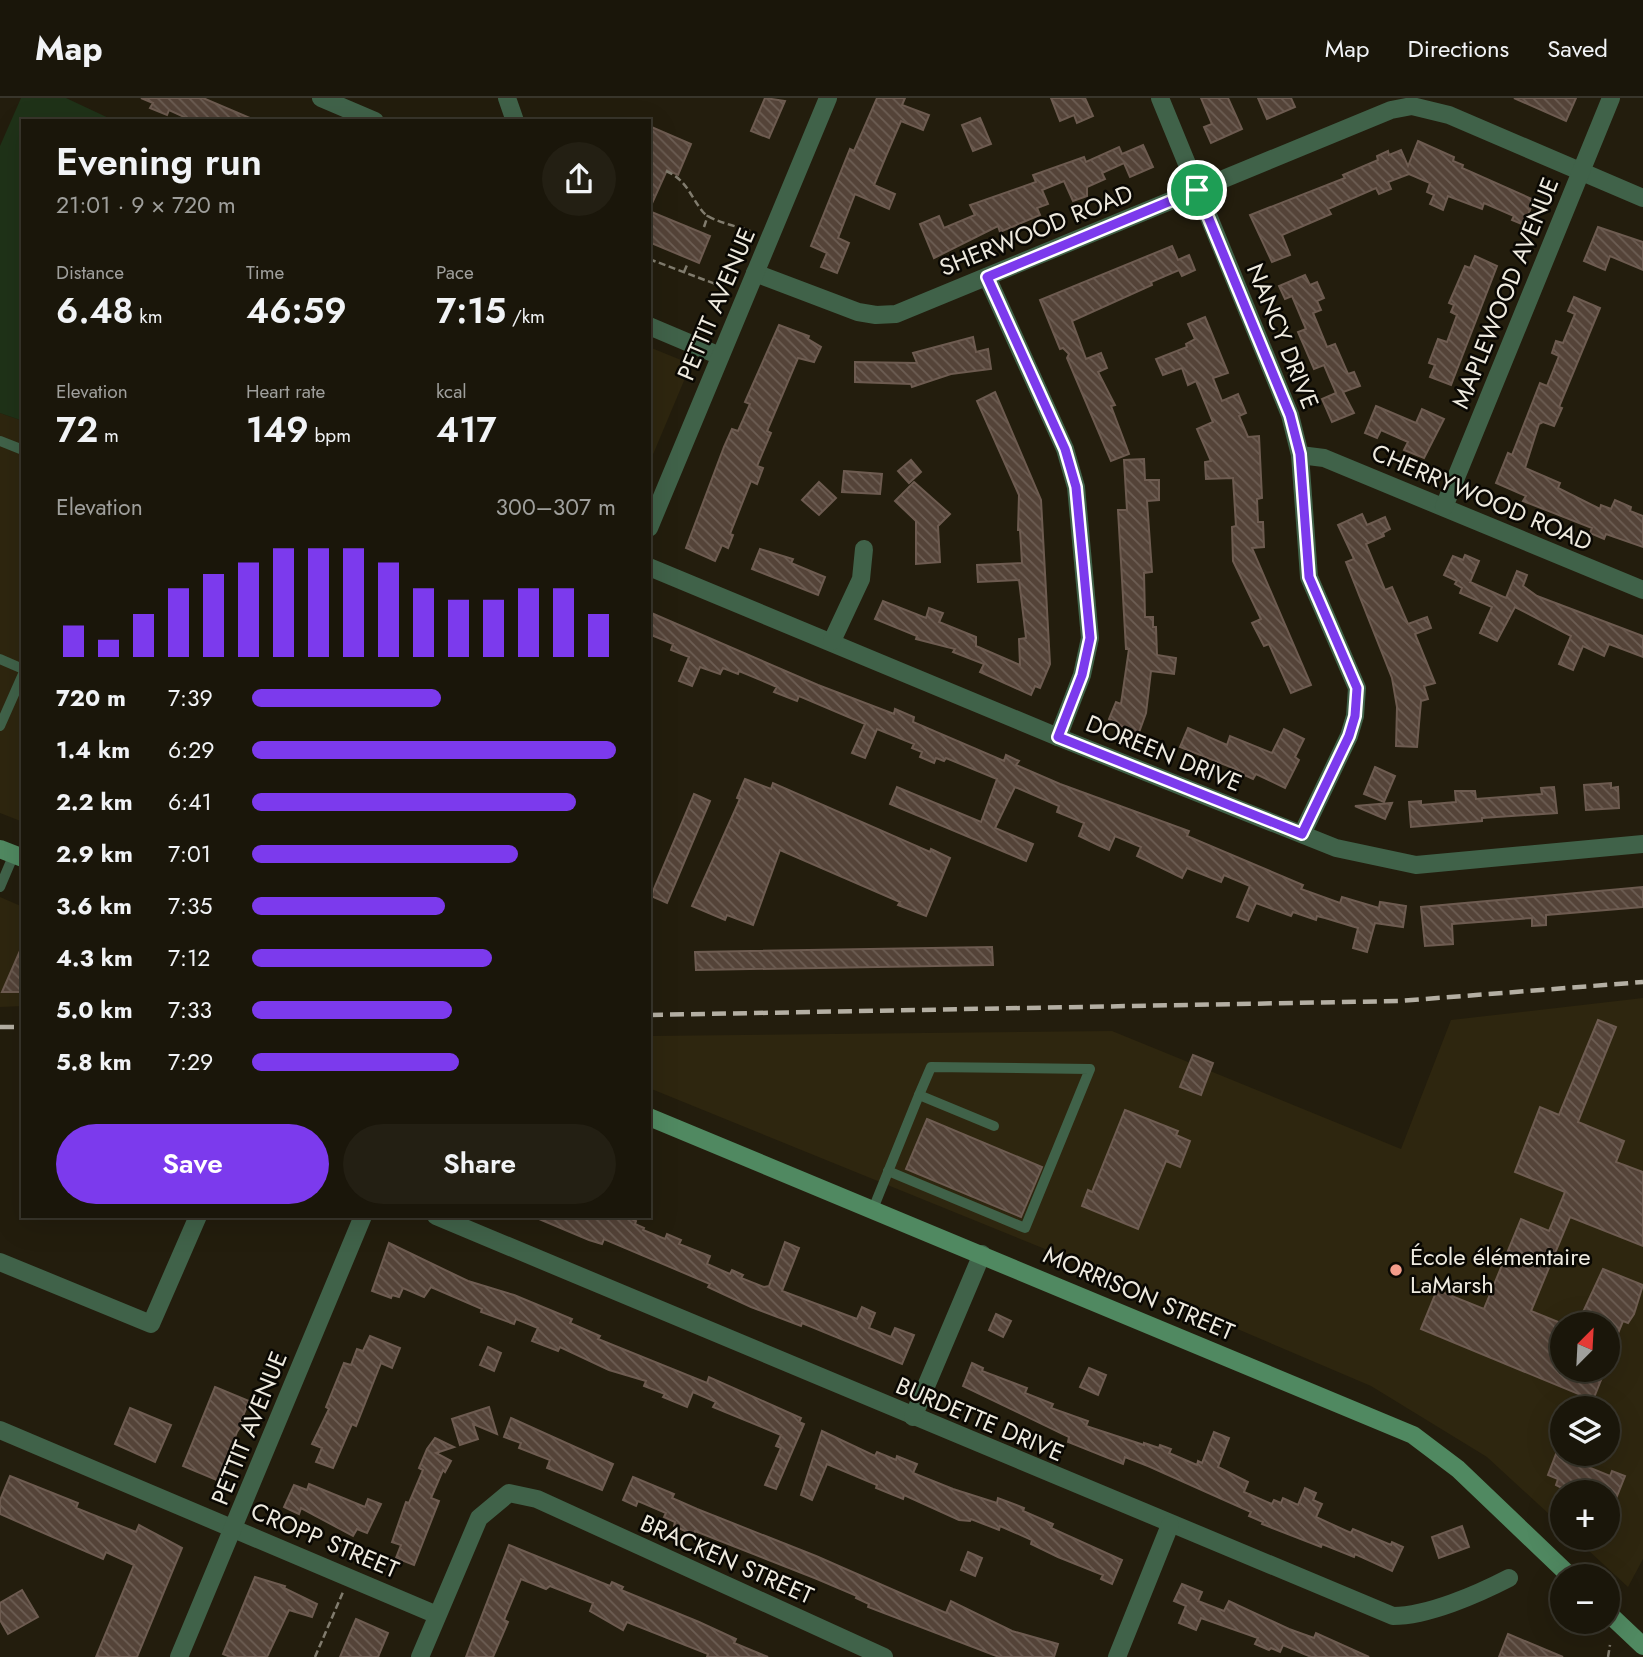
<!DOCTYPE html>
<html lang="en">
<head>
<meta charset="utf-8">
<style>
  body { margin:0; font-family:Jost,sans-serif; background:#231f13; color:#f1f3f6; height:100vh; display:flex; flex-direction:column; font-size:26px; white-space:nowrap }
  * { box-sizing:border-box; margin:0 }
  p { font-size:23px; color:#9f9f9c }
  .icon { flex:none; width:38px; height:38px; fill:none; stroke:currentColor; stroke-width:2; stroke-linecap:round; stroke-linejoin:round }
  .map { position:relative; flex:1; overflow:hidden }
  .drawer { position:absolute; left:21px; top:21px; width:630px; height:1099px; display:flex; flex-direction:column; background:#1a160a; border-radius:0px; box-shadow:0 7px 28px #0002,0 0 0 2px #38352b }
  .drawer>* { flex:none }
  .needle { width:46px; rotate:24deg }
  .controls { position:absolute; left:1550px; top:1214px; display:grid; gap:14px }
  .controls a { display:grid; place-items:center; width:70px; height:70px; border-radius:50%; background:#1a160a; box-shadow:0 7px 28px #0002,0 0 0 2px #38352b; font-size:35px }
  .pin { position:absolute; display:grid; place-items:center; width:60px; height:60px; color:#fff; margin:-30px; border:4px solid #fff; border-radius:50%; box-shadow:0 2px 7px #0007 }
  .round { display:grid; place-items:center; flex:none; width:74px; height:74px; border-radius:37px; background:#231f13 }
  .overview { display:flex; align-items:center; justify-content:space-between; height:119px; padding:0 35px }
  h1 { font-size:38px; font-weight:600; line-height:52px }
  .figures { display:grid; grid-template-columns:repeat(3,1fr); gap:10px; height:119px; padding:7px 35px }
  .figures div { display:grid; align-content:center }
  .figures b { font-size:35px; font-weight:600 }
  .figures small { font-size:19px; font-weight:400 }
  .figures p { font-size:19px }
  .chart { height:196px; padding:14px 35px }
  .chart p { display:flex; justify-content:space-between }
  .chart svg { width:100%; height:126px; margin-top:7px; stroke:#7c3aed; stroke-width:6 }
  .cta { display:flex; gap:14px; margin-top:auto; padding:14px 35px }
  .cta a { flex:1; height:80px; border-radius:42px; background:#7c3aed; color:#fff; font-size:28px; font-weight:600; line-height:80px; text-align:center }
  .cta a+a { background:#231f13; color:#f1f3f6 }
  ul { padding:0 35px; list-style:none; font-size:23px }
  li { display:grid; grid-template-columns:112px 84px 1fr; align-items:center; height:52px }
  li i { height:18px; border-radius:9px; background:#7c3aed }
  header { display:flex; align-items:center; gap:42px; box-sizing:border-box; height:98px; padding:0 35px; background:#1a160a; border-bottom:2px solid #38352b }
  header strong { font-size:33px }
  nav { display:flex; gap:38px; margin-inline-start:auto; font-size:24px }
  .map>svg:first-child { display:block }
</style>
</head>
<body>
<header>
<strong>Map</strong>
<nav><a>Map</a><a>Directions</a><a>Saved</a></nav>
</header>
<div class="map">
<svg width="1643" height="1559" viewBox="0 0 1643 1559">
  <defs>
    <pattern id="building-back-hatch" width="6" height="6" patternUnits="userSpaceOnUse" patternTransform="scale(1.75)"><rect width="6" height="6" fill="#544338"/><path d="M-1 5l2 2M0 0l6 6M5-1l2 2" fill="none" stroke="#6d5e54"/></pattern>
  </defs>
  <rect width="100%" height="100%" fill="#231d0d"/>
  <g fill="#2e260f" fill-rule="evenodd">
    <path d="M649,249L691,266L649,366Z"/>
    <path d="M0,315L23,323V724L0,715Z"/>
    <path d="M0,799L23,809V908L0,909Z"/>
    <path d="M1643,900V1461L1628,1489L1575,1440H1608V1395H1563V1429L1487,1359L1371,1288L1141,1190L649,990V938L1112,933L1401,1051L1451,922ZM1563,1227H1608V1272H1563ZM1563,1311H1608V1356H1563Z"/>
  </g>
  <path fill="#1f3218" d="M21,0H66L115,23H23V323L0,315V48Z"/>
  <g fill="url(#building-back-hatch)" stroke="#6d5b50" stroke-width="2">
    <path d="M141,0H203L257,23H193L169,12L167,17L150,10L153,5Z"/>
    <path d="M765,0L785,3L769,40L751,33Z"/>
    <path d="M877,0H905L902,7L929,17L923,32L901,23L886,58L874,87L895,96L889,111L855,96L838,140L849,145L837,175L821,169L827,155L811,148L850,51L854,53Z"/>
    <path d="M1051,0H1085L1093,18L1077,25L1074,17L1060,23Z"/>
    <path d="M1201,0H1228L1242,31L1211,45L1204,29L1212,26Z"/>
    <path d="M1258,0H1291L1295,9L1267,21Z"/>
    <path d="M1514,0H1576L1566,23Z"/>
    <path d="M980,20L991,46L973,53L962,27Z"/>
    <path d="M649,28L691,46L678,77L667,72L649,112Z"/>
    <path d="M1418,43L1454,59L1453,63L1463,67L1462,70L1534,102L1524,127L1512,122L1514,118L1484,105L1482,111L1448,98L1443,112L1430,106L1434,97L1427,94L1430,85L1409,76L1388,84L1391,91L1379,96L1376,90L1328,111L1331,116L1282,137L1290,157L1272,164L1250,117L1345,80L1343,77L1378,62L1377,58L1388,53L1389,57L1401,52L1408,68Z"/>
    <path d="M1143,47L1153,69L1130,79L1124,65L1102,75L1105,81L1087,89V98L1073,103L1064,83L1042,92L1048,106L1037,110L1040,117L1000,134L998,128L934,160L920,126L939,118L944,130L975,117L970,107L1036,84L1033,77L1084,59L1086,64L1119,49L1122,56Z"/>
    <path d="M649,113L710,138L699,165L649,144Z"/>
    <path d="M1598,129L1643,144V172L1610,158L1605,172L1584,163Z"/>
    <path d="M1172,148L1178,162L1189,157L1195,172L1182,178L1179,172L1151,184L1152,187L1072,223L1086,261L1101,255L1107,270L1098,274L1115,307L1111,308L1129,356L1111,363L1067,260L1069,256L1063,250L1060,251L1040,202Z"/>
    <path d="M1475,158L1497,168L1451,287L1430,279L1435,267L1429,265L1438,241L1447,244L1457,217L1451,214L1454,207L1449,205L1465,168L1470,170Z"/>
    <path d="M1305,177L1310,187L1317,184L1324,200L1317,203L1321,212L1313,215L1327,249L1335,246L1348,276L1354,274L1360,288L1343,294L1354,315L1332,324L1322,301L1336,295L1324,267L1314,271L1298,234L1306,231L1292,198L1285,201L1279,188Z"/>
    <path d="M1574,199L1600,210L1559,309L1562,310L1554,328L1543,324L1539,326L1525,370L1560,385L1558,390L1600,411L1601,407L1611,411L1615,402L1631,409L1630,413L1643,418V449L1606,436L1604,441L1590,435L1592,430L1523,403L1526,398L1496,385L1508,355L1512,357L1540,285L1547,288L1559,258L1552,255L1556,243L1563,245L1575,216L1568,213Z"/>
    <path d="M1205,219L1228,275L1213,280L1222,303L1238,296L1246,315L1239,318L1248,339L1259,338L1262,400L1257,401L1258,424H1263L1264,449L1252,450L1311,587L1291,595L1269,546L1264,548L1252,525L1261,521L1233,463L1232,429L1236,428L1233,380L1206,381L1205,364L1211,363L1197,331L1213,324L1196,283L1188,287L1182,270L1163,277L1156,261L1187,249L1186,246L1195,241L1188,226Z"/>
    <path d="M779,227L809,238L808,241L821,249L814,264L798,260L767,333L771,335L757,368L763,370L757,386L751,383L730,436L733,437L728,450L722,447L715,463L686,450L724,349L732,331L738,333L750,306L745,304Z"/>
    <path d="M973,239L976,254L988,251L991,271L951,276L912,289L911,286L855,284V264L917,265L913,255Z"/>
    <path d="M995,294L1041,402L1050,566L1040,590L1035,588L1031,597L980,574L984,566L953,554L955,551L916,541L917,538L875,521L883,503L926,520L929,510L943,515L939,524L976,539V548L1020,567L1019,541L1026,540L1019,482L978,484L977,467L1022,465L1020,432H1018L1019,397L977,303Z"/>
    <path d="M1376,308L1416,325L1422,311L1444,321L1424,360L1404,352L1408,344L1381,332L1377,340L1365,335Z"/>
    <path d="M1144,361L1145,382H1159V402L1147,403L1152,474L1144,475L1145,519H1153V529H1156L1157,557L1176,560L1174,576L1151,573L1146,615L1138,637L1109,621L1116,604L1121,606L1129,551H1126L1118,412H1127L1124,362Z"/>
    <path d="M911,362L921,374L909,385L898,373Z"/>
    <path d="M844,373L882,376L880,396L842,394Z"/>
    <path d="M819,384L836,400L819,417L802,402Z"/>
    <path d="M914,384L950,416L938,428L940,464L916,466V423L895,403Z"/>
    <path d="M1362,416L1367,427L1385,419L1390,431L1383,435L1384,438L1366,446L1385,492L1392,489L1408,526L1427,519L1431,530L1415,536L1435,585L1424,588L1428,601L1421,603L1417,649L1396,648L1397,609L1392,580L1346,464L1354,461L1338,427Z"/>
    <path d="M760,451L793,461L791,465L825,479L818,497L752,471Z"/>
    <path d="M1465,457L1479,463L1470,484L1506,500L1517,473L1527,477L1523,488L1537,498L1643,538V559L1609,546L1604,558L1583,548L1573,572L1559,566L1571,538L1515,509L1497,543L1480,535L1492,509L1460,495L1462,490L1455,486L1457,483L1444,477L1453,458L1463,462Z"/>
    <path d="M649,514L818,587L894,616L895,611L914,619L913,624L1004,663L1006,657L1019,663L1016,667L1060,686L1189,733L1187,738L1303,787L1301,791L1340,805L1342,799L1379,810L1380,804L1406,808L1403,829L1375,825L1367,854L1353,850L1358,830L1325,820L1317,818L1316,822L1293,814L1291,818L1256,805L1248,823L1237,819L1250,788L1224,777L1221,784L1187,770L1182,780L1137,758L1141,749L1115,738L1109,752L1098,747L1079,738L1084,725L1057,714L1059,708L1015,689L995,730L1033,746L1026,763L890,706L897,689L981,724L997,681L946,660L944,663L936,660L934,665L920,659L922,654L912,650L914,646L877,631L865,660L852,655L865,626L799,598L797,603L774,594L777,589L739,573L738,576L723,570L720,576L700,569L692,588L679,583L689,559L671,552L673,546L649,536Z"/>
    <path d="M1188,630L1227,647L1230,638L1272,655L1284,631L1304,641L1295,659L1299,662L1285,690L1256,676L1253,681L1242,676L1243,674L1180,649Z"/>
    <path d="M1375,669L1395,678L1384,704L1364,696Z"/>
    <path d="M745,681L771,691L773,685L930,754L931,751L950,760L926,818L898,807L900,804L780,752L753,827L727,817L725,822L692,808L740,701L737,700Z"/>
    <path d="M1611,685V690L1618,689L1619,710L1586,712L1584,687Z"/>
    <path d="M1554,689L1557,715L1482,720V723L1411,729L1409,704L1421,703V707L1456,704L1455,693H1475L1476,701L1542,696L1541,690Z"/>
    <path d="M694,696L710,703L667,805L651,798Z"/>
    <path d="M1392,705L1385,721L1355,708Z"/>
    <path d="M1643,789V809L1546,817V827L1532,828V820L1452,826L1453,846L1425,848L1421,809Z"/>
    <path d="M23,846V894H2Z"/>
    <path d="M992,849L993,867L696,872L695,854Z"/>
    <path d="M1598,922L1616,929L1578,1024L1624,1043L1616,1064L1643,1074V1148L1570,1119L1531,1213L1563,1226V1272H1605L1593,1302L1421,1231L1437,1192L1484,1211L1521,1121L1549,1133L1565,1094L1515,1074L1540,1009L1559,1017Z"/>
    <path d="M1193,957L1213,965L1201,997L1180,989Z"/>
    <path d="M1125,1012L1178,1033L1176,1037L1190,1043L1180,1069L1166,1063L1138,1131L1082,1108L1088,1092L1092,1094Z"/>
    <path d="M927,1021L1042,1069L1021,1119L906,1071Z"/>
    <path d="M532,1118H624L636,1123L635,1126L644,1130L643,1132L665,1141L667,1136L681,1142L679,1146L710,1158L707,1166L730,1176L732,1172L743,1177L741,1180L764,1189L769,1188L785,1144L799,1150L782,1193L857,1221L862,1209L875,1215L869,1230L891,1239L895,1230L914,1237L902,1266L802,1225L801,1228L751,1209L708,1189L710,1186L604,1141L602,1146L589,1142Z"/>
    <path d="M389,1145L468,1183L514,1197L572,1221L570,1225L600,1238L598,1241L707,1285L709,1279L801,1320L799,1324L804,1326L776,1391L765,1387L781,1350L776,1348L781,1337L713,1309L716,1304L693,1294L687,1309L663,1299L665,1296L644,1288L646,1283L609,1272L560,1249L558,1253L532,1243L538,1230L516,1221L514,1226L481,1214L482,1211L431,1189L424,1199L403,1190L399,1199L392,1197L391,1200L372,1193Z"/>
    <path d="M1603,1171L1643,1187L1634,1216L1628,1225L1623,1223L1609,1257L1608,1227H1577Z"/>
    <path d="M996,1216L1011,1223L1003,1239L989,1232Z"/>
    <path d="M370,1238L400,1250L392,1270L381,1265L356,1328L352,1326L333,1370L316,1364L322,1350L312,1346L329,1311L326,1309L344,1265L351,1267L357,1251L363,1253Z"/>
    <path d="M488,1249L501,1255L494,1273L480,1267Z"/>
    <path d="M972,1265L983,1270L982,1273L1027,1290L1025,1295L1053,1306L1051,1310L1088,1323L1086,1328L1144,1347V1345L1159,1350L1160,1347L1171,1351L1169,1355L1197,1367L1198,1363L1202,1365L1214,1334L1229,1340L1218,1369L1248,1384L1244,1394L1272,1406L1274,1402L1281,1405L1283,1400L1298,1407L1305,1390L1316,1395L1313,1402L1322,1406L1316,1419L1351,1435L1353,1431L1391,1447L1392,1444L1403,1449L1392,1473L1355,1456L1354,1459L1322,1446L1321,1449L1262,1426L1263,1424L1249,1418L1251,1414L1148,1368L1125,1359L1123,1366L1068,1344L1069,1339L963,1288Z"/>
    <path d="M1089,1270L1106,1277L1098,1297L1080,1289Z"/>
    <path d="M215,1289L249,1303L241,1323L244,1324L237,1334L219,1383L183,1368Z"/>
    <path d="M489,1309L497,1336L473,1326L478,1341L460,1347L452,1321Z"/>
    <path d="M130,1310L171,1327L155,1364L115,1346Z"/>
    <path d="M511,1320L613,1366L602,1392L547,1370L550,1362L519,1350L521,1345L504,1339Z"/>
    <path d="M822,1333L875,1358L877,1354L896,1362L897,1358L917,1366L913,1375L953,1391L997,1405L998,1400L1024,1410L1023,1413L1053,1426L1051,1430L1122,1462L1112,1486L1101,1481L1103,1477L1058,1459L1031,1446L1032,1442L1000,1428L999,1432L971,1421L970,1423L959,1422L904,1397L903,1401L876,1390L877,1387L827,1366L812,1402L801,1397Z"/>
    <path d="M435,1340L454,1349L436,1355L451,1363L445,1374L443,1372L431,1400L439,1403L414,1467L396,1460L401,1447L392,1444L406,1404L409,1405L423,1372L419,1370L427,1351Z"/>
    <path d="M1556,1356L1610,1378L1612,1373L1625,1378L1609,1418L1608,1395H1563L1564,1391L1556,1387L1558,1381L1548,1377Z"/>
    <path d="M10,1378L78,1405L76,1410L136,1434L139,1427L182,1450L137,1559H96L134,1467L106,1454L103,1461L0,1416V1402Z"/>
    <path d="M633,1379L674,1396L672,1400L697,1411L816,1458L946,1515L951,1503L1012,1533L1058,1546L1054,1559H999L868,1509L869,1506L856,1500L857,1498L817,1481L695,1433L694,1437L674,1428L675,1424L664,1419L666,1415L638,1403L636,1408L623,1402Z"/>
    <path d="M309,1386L365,1409L368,1401L381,1406L367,1435L357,1431L353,1438L301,1410L299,1416L284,1409L294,1387L307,1392Z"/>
    <path d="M1462,1428L1469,1449L1439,1460L1432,1439Z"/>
    <path d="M509,1447L610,1488L612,1484L623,1489L621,1492L699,1524L736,1541L734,1545L768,1559H707L708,1556L627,1524L623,1532L590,1513L593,1505L550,1488L546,1491L521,1481L504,1522L508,1524L493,1559H466Z"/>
    <path d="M968,1454L982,1460L975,1478L961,1472Z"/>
    <path d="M255,1479L285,1488L284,1490L317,1506L312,1519L289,1512L267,1559H230L223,1556Z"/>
    <path d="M1182,1486L1202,1494L1198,1503L1224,1513L1229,1503L1289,1531L1314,1540L1316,1535L1369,1559H1311L1283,1547L1280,1554L1271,1550L1269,1552L1255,1546L1258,1540L1201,1520L1196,1532L1179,1525L1186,1508L1174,1503Z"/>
    <path d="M22,1492L38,1519L8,1536L0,1522V1505Z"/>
    <path d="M356,1521L388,1535L378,1559H340Z"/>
    <path d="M1508,1536L1563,1559H1499Z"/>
  </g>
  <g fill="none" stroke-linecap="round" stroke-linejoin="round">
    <g stroke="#817c6e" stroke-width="2.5" stroke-dasharray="7 3.5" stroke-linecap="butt">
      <path d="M666,73C687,82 690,98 703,114C712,124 738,128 750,133"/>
      <path d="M704,129L708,117"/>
      <path d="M649,161L726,190"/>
      <path d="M684,174L687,167"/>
      <path d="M315,1559L343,1494"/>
      <path d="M1608,1559L1610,1547"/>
    </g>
    <g stroke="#406249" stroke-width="10">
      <path d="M0,343L23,352"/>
      <path d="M0,561L23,571"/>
      <path d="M0,628L23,576"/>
      <path d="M0,789L14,756"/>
      <path d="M888,1073L1025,1130L1090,971L931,969L919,997"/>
      <path d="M873,1111L919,997L994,1028"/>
    </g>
    <g stroke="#406249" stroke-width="18">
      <path d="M321,0L375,23"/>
      <path d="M507,0L515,23"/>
      <path d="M1160,0L1290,317L1300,357L1309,479L1357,590L1355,618L1349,638L1302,736"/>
      <path d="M755,175L858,214L876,217L896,216L1391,12L1412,8L1449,17L1643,100"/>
      <path d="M987,179L1065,351L1076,389L1090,540L1082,577L1058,639"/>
      <path d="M649,228L720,258"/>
      <path d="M1300,357L1324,360L1643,492"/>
      <path d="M1444,409L1611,0"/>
      <path d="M649,430L828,0"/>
      <path d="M649,469L1058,639L1336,750L1416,767L1643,746"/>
      <path d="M832,543L861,481L864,451"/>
      <path d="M436,1118L1393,1518C1428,1518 1478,1496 1509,1480"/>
      <path d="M0,1164L151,1226L198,1118"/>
      <path d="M913,1319L982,1156"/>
      <path d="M0,1332L437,1517"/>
      <path d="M179,1559L363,1118"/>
      <path d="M420,1559L479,1420L509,1395L537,1401L884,1559"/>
      <path d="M1117,1559L1170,1427"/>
    </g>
    <g stroke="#508961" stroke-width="18">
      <path d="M0,751L23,760"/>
      <path d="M649,1019L1413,1337L1458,1371L1571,1479"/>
      <path d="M1608,1515L1643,1548"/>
    </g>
    <g stroke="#b4afa3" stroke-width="4.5" stroke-dasharray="14 7" stroke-linecap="butt">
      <path d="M649,917L1399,903L1643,884"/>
      <path d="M0,929H23"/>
    </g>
  </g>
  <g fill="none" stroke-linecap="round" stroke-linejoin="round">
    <defs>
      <path id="route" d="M1197,92L1290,317L1300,356L1309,479L1357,590L1355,618L1349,638L1302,736L1058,639L1082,577L1090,540L1076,389L1065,351L987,179Z"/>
    </defs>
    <use href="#route" stroke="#fff" stroke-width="14"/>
    <use href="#route" stroke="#7c3aed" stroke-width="9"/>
  </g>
  <circle fill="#f49d8b" stroke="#0a0803" stroke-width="2.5" cx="1396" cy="1172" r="7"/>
  <g text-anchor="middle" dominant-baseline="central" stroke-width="5" stroke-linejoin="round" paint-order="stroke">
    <g font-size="24" fill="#eeeadf" stroke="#0a0803">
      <text transform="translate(1036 132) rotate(-22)">SHERWOOD ROAD</text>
      <text transform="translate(1505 195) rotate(-68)">MAPLEWOOD AVENUE</text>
      <text transform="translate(716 206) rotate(-67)">PETTIT AVENUE</text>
      <text transform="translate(1283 238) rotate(68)">NANCY DRIVE</text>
      <text transform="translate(1482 399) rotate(23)">CHERRYWOOD ROAD</text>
      <text transform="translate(1164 655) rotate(22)">DOREEN DRIVE</text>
      <text transform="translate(1139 1195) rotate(23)">MORRISON STREET</text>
      <text transform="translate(980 1321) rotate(23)">BURDETTE DRIVE</text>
      <text transform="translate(249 1330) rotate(-68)">PETTIT AVENUE</text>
      <text transform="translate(325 1442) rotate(23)">CROPP STREET</text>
      <text transform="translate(727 1461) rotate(24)">BRACKEN STREET</text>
    </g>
    <g font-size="24" fill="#eeeadf" stroke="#0a0803" text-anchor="start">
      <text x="1410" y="1158">École élémentaire<tspan x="1410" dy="28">LaMarsh</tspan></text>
    </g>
  </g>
</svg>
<div class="controls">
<a><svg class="needle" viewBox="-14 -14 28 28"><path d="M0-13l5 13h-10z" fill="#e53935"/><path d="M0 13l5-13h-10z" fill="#9f9f9c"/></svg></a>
<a><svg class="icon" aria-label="layers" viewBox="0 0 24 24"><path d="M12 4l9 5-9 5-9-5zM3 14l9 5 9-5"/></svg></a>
<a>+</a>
<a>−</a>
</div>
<div class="pin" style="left:1197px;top:92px;background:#1e9e55"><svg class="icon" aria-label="arrive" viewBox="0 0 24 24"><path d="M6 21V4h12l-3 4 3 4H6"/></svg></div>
<section class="drawer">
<div class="overview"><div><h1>Evening run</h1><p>21:01 · 9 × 720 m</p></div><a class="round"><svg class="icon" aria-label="share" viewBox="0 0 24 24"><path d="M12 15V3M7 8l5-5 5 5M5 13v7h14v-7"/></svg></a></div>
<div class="figures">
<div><p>Distance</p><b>6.48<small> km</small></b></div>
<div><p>Time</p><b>46:59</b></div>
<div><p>Pace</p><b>7:15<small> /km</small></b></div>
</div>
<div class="figures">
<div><p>Elevation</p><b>72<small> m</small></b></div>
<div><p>Heart rate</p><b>149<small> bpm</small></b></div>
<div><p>kcal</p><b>417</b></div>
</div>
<div class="chart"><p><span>Elevation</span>300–307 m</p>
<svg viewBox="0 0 160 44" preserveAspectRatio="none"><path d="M5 44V33M15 44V38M25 44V29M35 44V20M45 44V15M55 44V11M65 44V6M75 44V6M85 44V6M95 44V11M105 44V20M115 44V24M125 44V24M135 44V20M145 44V20M155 44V29"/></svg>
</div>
<ul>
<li><b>720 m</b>7:39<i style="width:52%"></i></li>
<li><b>1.4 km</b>6:29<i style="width:100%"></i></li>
<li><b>2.2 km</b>6:41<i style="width:89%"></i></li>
<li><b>2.9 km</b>7:01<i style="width:73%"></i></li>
<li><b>3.6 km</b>7:35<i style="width:53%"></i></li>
<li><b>4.3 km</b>7:12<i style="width:66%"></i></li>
<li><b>5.0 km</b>7:33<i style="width:55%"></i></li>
<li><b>5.8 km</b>7:29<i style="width:57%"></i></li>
</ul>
<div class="cta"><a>Save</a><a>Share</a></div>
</section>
</div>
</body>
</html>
